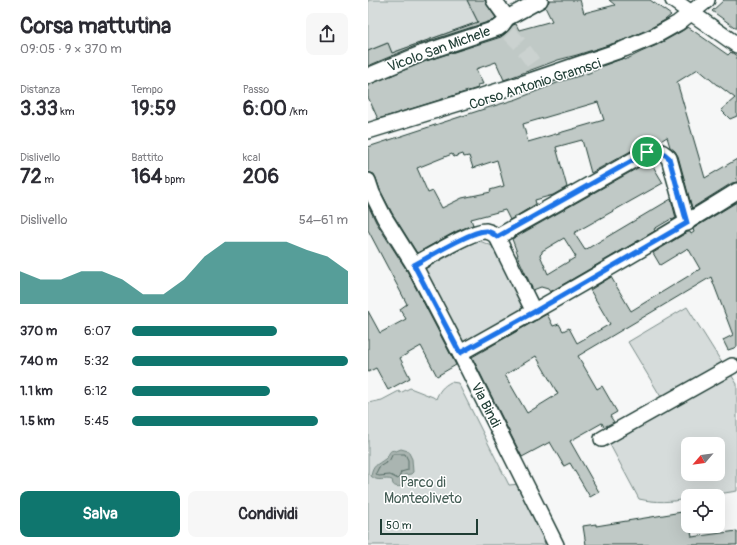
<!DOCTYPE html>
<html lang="it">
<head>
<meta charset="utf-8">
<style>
  body { margin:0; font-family:Pangolin,sans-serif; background:#f7f7f7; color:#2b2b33; height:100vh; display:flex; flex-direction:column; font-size:15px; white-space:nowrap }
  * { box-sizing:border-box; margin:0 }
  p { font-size:13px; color:#7c7c81 }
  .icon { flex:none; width:22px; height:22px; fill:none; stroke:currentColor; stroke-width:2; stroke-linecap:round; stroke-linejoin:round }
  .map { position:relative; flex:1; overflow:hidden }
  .drawer { display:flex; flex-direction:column; background:#fff; width:368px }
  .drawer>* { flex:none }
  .needle { width:26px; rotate:242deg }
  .fabs { position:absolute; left:313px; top:437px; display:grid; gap:8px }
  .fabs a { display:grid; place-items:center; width:44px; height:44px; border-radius:8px; background:#fff; box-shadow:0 4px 16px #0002; font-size:20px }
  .scale { position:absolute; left:12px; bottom:10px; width:98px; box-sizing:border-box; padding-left:4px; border:2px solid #1f3d34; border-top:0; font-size:11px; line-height:14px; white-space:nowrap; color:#1f3d34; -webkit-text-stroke:3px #fff; paint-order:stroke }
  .pin { position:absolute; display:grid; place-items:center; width:34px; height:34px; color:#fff; margin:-17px; border:2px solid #fff; border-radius:50%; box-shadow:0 1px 4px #0007 }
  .round { display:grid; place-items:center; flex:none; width:42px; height:42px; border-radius:8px; background:#f7f7f7 }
  .headline { display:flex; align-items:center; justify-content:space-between; height:68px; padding:0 20px }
  h1 { font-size:22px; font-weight:700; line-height:30px }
  .stats { display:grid; grid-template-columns:repeat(3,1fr); gap:6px; height:68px; padding:4px 20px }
  .stats div { display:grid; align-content:center }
  .stats b { font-size:20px; font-weight:700 }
  .stats small { font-size:11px; font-weight:400 }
  .stats p { font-size:11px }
  .chart { height:112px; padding:8px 20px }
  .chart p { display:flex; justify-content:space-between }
  .chart svg { width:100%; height:72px; margin-top:4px; fill:#0f766e; opacity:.7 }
  .button { display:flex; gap:8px; margin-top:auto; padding:8px 20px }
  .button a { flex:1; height:46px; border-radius:8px; background:#0f766e; color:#fff; font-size:16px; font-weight:700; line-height:46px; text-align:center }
  .button a+a { background:#f7f7f7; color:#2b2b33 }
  ul { padding:0 20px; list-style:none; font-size:13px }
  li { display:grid; grid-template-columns:64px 48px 1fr; align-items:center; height:30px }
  li i { height:10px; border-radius:5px; background:#0f766e }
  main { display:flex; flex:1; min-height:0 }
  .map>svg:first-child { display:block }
</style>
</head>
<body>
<main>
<section class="drawer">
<div class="headline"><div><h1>Corsa mattutina</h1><p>09:05 · 9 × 370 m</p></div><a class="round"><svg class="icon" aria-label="share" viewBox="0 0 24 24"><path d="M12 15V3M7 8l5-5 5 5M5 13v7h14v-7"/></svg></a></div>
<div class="stats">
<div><p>Distanza</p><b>3.33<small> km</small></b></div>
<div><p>Tempo</p><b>19:59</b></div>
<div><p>Passo</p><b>6:00<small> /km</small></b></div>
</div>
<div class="stats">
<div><p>Dislivello</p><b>72<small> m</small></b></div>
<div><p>Battito</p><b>164<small> bpm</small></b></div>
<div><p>kcal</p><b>206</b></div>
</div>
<div class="chart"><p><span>Dislivello</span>54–61 m</p>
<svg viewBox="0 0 160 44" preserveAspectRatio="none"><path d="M0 44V24L10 29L20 29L30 24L40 24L50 29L60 38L70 38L80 29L90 15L100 6L110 6L120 6L130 6L140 11L150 15L160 24V44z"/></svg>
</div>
<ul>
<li><b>370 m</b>6:07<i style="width:67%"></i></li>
<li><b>740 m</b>5:32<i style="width:100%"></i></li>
<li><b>1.1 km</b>6:12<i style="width:64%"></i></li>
<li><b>1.5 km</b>5:45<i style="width:86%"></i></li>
</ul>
<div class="button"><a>Salva</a><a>Condividi</a></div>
</section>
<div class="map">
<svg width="369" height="545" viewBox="0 0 369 545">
  <rect width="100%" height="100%" fill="#f6f7f7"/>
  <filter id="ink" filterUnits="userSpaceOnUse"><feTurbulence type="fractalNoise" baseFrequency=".025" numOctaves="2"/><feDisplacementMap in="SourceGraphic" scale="8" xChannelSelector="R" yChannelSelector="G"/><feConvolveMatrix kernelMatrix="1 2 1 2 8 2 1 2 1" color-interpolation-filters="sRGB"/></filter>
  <g filter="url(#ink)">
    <g fill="#d6dcdb" stroke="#7a8c88" fill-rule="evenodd">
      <path d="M0,0H99L110,22L24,53L19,43L0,51Z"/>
      <path d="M109,240L127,247L157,311L95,344L55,270Z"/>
      <path d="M319,307L356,366L296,402L260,342Z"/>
      <path d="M362,373L369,384V491L338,496H320V499C302,502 289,503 271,499L239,439ZM320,444H350V474H320Z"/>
      <path d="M83,382L90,383L141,485L152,484L179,540L176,541L177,545H0V403L14,400L31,391L32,393L42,388L65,397L68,399C71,391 75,386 83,382Z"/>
    </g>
    <path fill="#aab5b1" stroke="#72857f" d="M33,449L40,451L44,459L45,472L43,474L36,475L34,486C32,487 26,487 25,484C24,483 25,481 24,480C17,477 10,483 3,476C5,465 9,465 17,459C22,456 20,448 28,451Z"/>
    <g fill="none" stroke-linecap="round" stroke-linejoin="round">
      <path stroke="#576d66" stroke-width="1" d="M25,454H37L40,460V470L33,472L31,478L30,479L22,475L11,476L9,475L8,473L11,467L21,461Z"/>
    </g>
    <g fill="#c0c9c6" stroke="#1f3d34" fill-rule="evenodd">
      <path d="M99,0H117L119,5L128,18L126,20L52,44L0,66V51L20,43L24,53L110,22Z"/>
      <path d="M182,0H212L216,13L247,5L241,0H282L303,15L297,20L281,29L253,41L209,55L190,60L136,80L128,62L108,69L115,84L109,85L110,88L10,119L0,97V85L3,84L58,61L133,37L139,32L145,25L148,24L151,30L184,21L177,7Z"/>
      <path d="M356,0H369V29L344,11Z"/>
      <path d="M320,27L360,55L363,52L369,56V116L362,119L353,110L367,98L350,85H349L330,69L309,82L337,178L369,159V182L364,183L324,208L310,156L307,151L302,147L299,137L291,142H282L272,146L223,173L214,140L188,147L199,187L185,195L167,200L168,204L142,220L137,210L103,219L105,225L89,231L49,253L24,213L12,190L8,178L6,174L0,172V147L119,108L149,99L194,81L221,73L230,69L229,68L256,58L257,60L273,52L289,45L314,31ZM230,102L236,120L160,142L155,124ZM84,154L86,157L95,154L96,157L101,156L105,168L129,160L136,186L122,190L123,192L94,198L74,208L65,191L60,193L49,168Z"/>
      <path d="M282,161L295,183L206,233L217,250L303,199L308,218L304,220L303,219L286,229L287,231L182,292L180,289L173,287L165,290L149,255H150L144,239ZM196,238L208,257L180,274L172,255L174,253V251Z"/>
      <path d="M369,202V347L360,350L355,340L365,335L343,277L210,356L229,389L234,386L249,412L242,416L246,422L236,427L234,423L202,441L231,492L222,497L202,463L196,466L182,442L154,457L104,357L179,314L185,326L191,324L195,331L201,328L209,343L242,324L222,290L243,277L263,311L332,269L320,248L292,265L285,253L313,236L320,232H322L323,234L326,232L325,229L326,228ZM168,356L190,394L159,413L137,375Z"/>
      <path d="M0,205L8,222L38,269L88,365L69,376L53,346L32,358L42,378L20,390L8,368L0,372V311L12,333L38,319L32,309L39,304L0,230Z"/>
      <path d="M320,511V526H322L324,537L369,531V545H218L215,526L228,524V526Z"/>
    </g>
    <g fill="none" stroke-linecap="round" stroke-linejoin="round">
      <path stroke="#cbd2d0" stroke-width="15" stroke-dasharray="15 8" stroke-linecap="butt" d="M141,33L152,44L169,68"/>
      <defs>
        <g id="minor">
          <path d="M126,0L139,18"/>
          <path d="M305,0L369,45"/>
          <path d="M0,76L55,53L130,28L134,25L139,18L172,0"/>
          <path d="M0,131L153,84L256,49L285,37L310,23L339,0"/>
          <path d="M0,181L4,193L16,217L46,265L92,353L188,545"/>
          <path d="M129,237L276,154C287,149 292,149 301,158L319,223"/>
          <path d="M46,265C61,257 104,230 118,231C123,232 126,234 129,237L166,312"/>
          <path d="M92,353C185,301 278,248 369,191"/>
          <path d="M234,439L364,366"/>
        </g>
      </defs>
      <use href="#minor" stroke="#1f3d34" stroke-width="18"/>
      <use href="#minor" stroke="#fff" stroke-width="15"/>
    </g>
  </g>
  <g fill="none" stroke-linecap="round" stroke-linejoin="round" filter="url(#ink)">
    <defs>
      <path id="route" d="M286,150L294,152L301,158L319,223L166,312L92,353L46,265C61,257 104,230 118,231C123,232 126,234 129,237L276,154Z"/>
    </defs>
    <use href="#route" stroke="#fff" stroke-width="8"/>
    <use href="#route" stroke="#1a73e8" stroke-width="5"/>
  </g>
  <g text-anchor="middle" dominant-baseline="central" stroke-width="3" stroke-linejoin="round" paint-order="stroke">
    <g font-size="14" fill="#1f3d34" stroke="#fff">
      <text transform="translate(71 49) rotate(-20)">Vicolo San Michele</text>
      <text transform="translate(167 84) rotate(-18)">Corso Antonio Gramsci</text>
      <text transform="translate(118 405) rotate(63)">Via Bindi</text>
    </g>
    <g font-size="14" fill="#445d55" stroke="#fff">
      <text x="55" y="482">Parco di<tspan x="55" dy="16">Monteoliveto</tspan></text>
    </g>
  </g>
</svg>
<div class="fabs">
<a><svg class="needle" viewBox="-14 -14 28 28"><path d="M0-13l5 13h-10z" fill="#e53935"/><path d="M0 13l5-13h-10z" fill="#7c7c81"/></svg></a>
<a><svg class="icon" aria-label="locate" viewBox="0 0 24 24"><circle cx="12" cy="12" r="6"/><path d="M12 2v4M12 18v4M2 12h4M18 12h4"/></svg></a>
</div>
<div class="scale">50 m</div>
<div class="pin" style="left:279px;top:152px;background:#1e9e55"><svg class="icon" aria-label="arrive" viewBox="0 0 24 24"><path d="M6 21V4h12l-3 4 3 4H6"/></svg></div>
</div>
</main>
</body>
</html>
